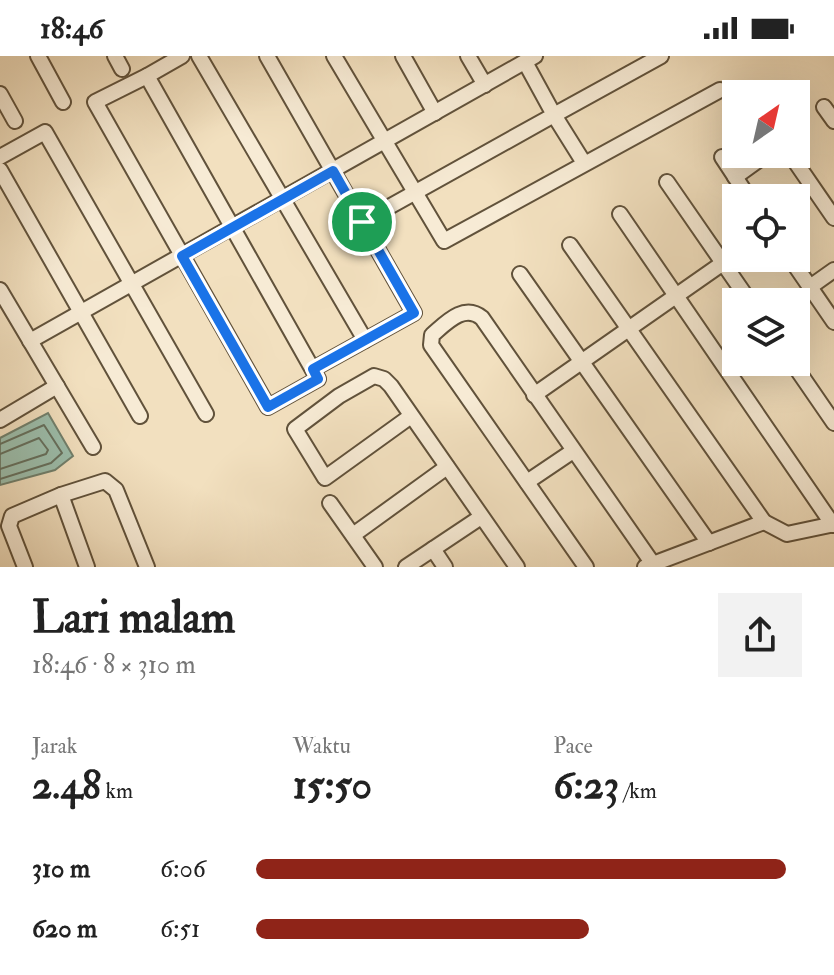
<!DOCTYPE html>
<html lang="id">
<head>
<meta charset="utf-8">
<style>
  body { margin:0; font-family:"IM FELL Double Pica",serif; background:#f2f2f2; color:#222; height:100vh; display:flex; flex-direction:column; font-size:30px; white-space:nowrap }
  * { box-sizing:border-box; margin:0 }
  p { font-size:26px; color:#767676 }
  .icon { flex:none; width:44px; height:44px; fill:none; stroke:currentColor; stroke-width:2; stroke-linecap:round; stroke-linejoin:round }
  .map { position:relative; height:511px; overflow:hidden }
  .side { display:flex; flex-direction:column; background:#fff; flex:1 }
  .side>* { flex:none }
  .needle { width:52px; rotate:34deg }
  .tools { position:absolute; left:722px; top:24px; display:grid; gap:16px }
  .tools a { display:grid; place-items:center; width:88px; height:88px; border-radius:0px; background:#fff; box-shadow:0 8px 32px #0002; font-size:40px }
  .pin { position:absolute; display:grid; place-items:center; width:68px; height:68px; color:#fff; margin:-34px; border:4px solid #fff; border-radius:50%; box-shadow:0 2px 8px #0007 }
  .round { display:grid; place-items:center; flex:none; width:84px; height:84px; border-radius:0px; background:#f2f2f2 }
  .overview { display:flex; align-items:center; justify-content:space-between; height:136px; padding:0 32px }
  h1 { font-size:44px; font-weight:700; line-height:60px }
  .metrics { display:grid; grid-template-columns:repeat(3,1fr); gap:12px; height:136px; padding:8px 32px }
  .metrics div { display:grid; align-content:center }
  .metrics b { font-size:40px; font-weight:700 }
  .metrics small { font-size:22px; font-weight:400 }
  .metrics p { font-size:22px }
  ul { padding:0 32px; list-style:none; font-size:26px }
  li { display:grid; grid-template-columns:128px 96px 1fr; align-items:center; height:60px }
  li i { height:20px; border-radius:10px; background:#8f2418 }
  .status { display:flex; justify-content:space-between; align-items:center; height:56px; padding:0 40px; background:#fff; direction:ltr }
  .status svg { height:22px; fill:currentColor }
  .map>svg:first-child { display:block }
</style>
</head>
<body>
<div class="status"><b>18:46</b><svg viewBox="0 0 49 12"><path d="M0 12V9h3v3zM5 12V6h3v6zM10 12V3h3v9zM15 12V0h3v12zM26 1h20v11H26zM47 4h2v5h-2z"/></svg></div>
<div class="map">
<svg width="834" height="511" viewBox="0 0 834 511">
  <rect width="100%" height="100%" fill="#f2e0bf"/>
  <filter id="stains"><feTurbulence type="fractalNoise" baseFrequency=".0025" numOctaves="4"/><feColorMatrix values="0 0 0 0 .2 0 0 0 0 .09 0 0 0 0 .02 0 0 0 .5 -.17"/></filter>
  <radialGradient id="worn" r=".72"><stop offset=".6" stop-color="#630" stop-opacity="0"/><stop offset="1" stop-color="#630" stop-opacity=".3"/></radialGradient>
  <path fill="#9cbeac" stroke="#71806d" stroke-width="2" d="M48,357L73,400L55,414L0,429V382Z"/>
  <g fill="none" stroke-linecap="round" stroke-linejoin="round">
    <g stroke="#66705e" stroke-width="2">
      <path d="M0,388L44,369L62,397L51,407L0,423"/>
      <path d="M0,398L39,382L48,394L46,398L0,413"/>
    </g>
    <defs>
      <g id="minor">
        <path d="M38,0L63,46"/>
        <path d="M115,0L122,13"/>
        <path d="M199,0L365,284"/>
        <path d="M267,0L414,257L313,313"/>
        <path d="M334,0L444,185L720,34"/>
        <path d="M403,0L435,57"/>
        <path d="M468,0L485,29"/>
        <path d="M147,20L318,323L268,351L95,46Z"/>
        <path d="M147,20L182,0"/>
        <path d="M0,38L15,65"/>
        <path d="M824,51L834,65"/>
        <path d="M790,98L834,162"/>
        <path d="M0,101L45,76L206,358"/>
        <path d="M722,101L749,142"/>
        <path d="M584,107L554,59L661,0"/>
        <path d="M0,114L140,360"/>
        <path d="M735,121L767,98"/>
        <path d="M667,126L750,246"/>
        <path d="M620,158L833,469"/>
        <path d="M362,166L554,59L525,6"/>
        <path d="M570,189L764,466L787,478L834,468"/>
        <path d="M790,202L834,266"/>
        <path d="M520,218L709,487"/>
        <path d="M810,231L834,214"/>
        <path d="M0,234L93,391"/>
        <path d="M30,285L535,0"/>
        <path d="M792,306L834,367"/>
        <path d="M534,339L723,207"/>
        <path d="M411,360L325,422L295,373L339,340L374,320L384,323L391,330L517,511"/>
        <path d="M0,364L57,330"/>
        <path d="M527,426L573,395"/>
        <path d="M61,439L87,511"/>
        <path d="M330,447L375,511"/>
        <path d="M353,479L447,411"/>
        <path d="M433,493L445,511"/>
        <path d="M25,511L9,470L12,460L61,439L105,425L116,434L147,511"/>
        <path d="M406,511L481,461"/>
        <path d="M586,511L431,289L432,279C446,267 464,247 482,262L653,508"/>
        <path d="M645,511L764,466"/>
      </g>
    </defs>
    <use href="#minor" stroke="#61523b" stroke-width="18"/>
    <use href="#minor" stroke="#f7ebd5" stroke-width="14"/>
  </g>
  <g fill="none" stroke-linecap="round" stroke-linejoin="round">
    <defs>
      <path id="route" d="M333,115L414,257L313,313L318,323L268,351L182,200Z"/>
    </defs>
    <use href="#route" stroke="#fff" stroke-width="16"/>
    <use href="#route" stroke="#1a73e8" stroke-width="10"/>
  </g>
  <rect width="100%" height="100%" filter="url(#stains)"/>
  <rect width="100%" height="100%" fill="url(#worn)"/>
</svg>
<div class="tools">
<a><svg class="needle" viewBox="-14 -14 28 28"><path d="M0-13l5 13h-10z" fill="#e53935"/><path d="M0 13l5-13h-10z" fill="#767676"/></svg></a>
<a><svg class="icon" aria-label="locate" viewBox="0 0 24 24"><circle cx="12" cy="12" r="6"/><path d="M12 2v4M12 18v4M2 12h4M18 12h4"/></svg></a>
<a><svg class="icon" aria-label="layers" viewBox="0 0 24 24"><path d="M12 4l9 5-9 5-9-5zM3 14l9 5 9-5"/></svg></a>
</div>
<div class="pin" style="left:362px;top:166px;background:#1e9e55"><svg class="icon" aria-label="arrive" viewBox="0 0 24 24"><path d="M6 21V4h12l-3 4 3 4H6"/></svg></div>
</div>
<section class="side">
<div class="overview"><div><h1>Lari malam</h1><p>18:46 · 8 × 310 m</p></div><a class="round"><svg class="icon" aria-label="share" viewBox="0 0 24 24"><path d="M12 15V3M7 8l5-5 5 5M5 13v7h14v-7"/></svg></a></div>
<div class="metrics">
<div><p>Jarak</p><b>2.48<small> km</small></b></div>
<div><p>Waktu</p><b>15:50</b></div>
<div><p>Pace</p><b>6:23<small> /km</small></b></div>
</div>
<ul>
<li><b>310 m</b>6:06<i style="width:97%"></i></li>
<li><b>620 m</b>6:51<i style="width:61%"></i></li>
</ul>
</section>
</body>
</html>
